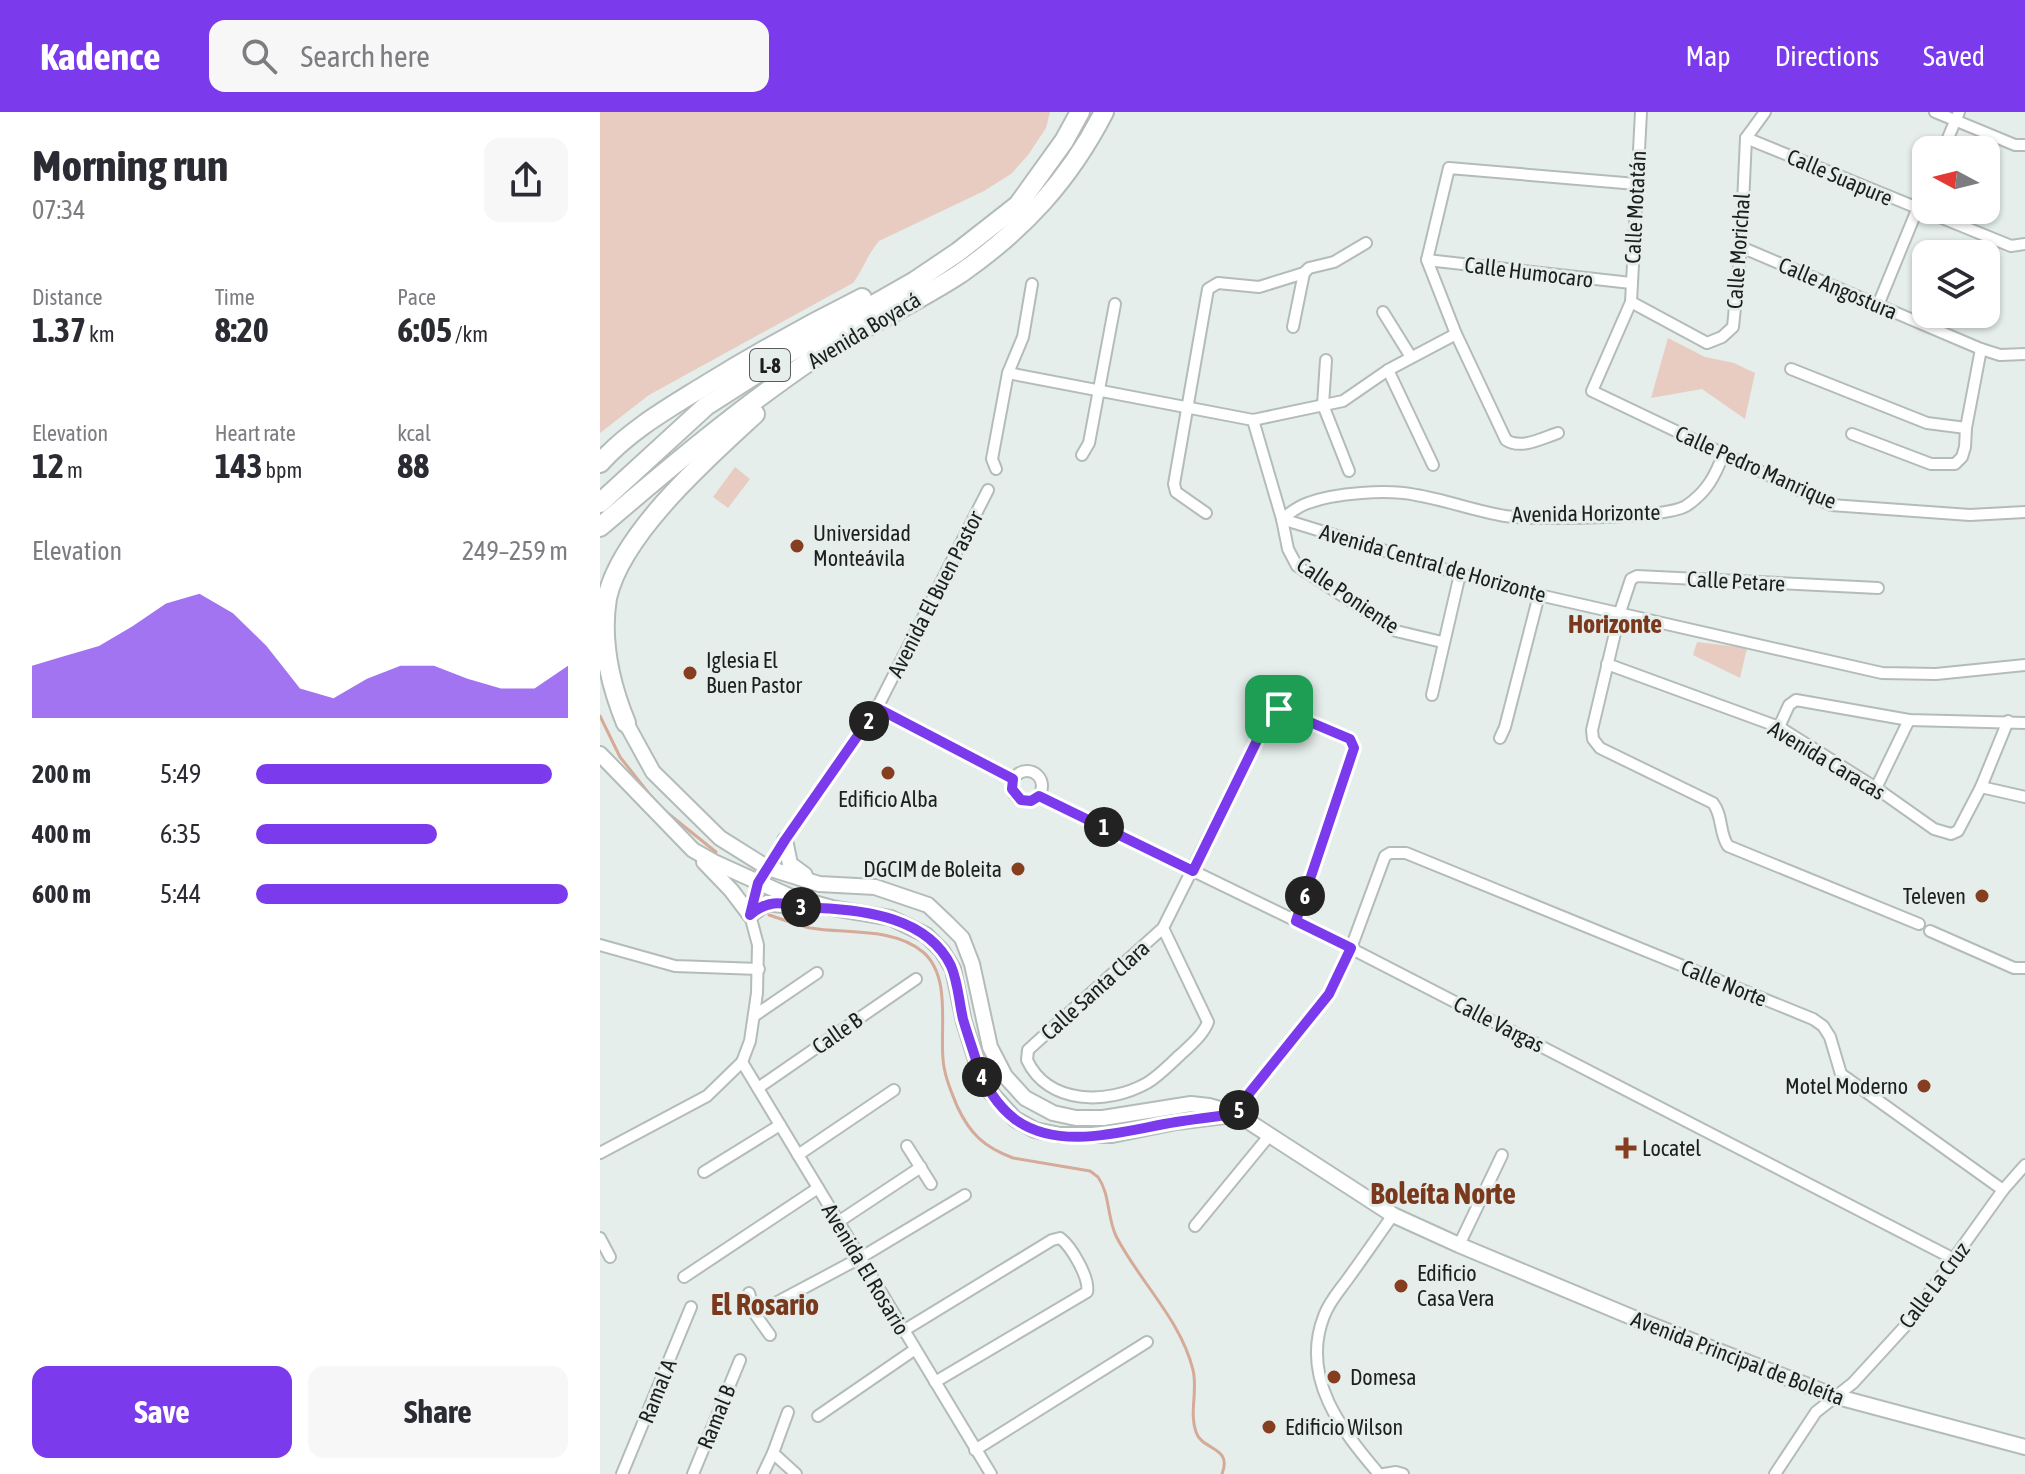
<!DOCTYPE html>
<html lang="en">
<head>
<meta charset="utf-8">
<style>
  body { margin:0; font-family:"Asap Condensed",sans-serif; background:#f7f7f7; color:#2b2b33; height:100vh; display:flex; flex-direction:column; font-size:30px; white-space:nowrap }
  * { box-sizing:border-box; margin:0 }
  p { font-size:26px; color:#7c7c81 }
  .icon { flex:none; width:44px; height:44px; fill:none; stroke:currentColor; stroke-width:2; stroke-linecap:round; stroke-linejoin:round }
  .map { position:relative; flex:1; overflow:hidden }
  .panel { display:flex; flex-direction:column; background:#fff; width:600px }
  .panel>* { flex:none }
  .needle { width:52px; rotate:277deg }
  .fabs { position:absolute; left:1312px; top:24px; display:grid; gap:16px }
  .fabs a { display:grid; place-items:center; width:88px; height:88px; border-radius:16px; background:#fff; box-shadow:0 2px 6px #0004; font-size:40px }
  .pin { position:absolute; display:grid; place-items:center; width:68px; height:68px; color:#fff; margin:-34px; border-radius:16px; box-shadow:0 4px 12px #0006 }
  .km { position:absolute; width:40px; height:40px; margin:-20px; border-radius:50%; background:#222; color:#fff; font-size:22px; line-height:40px; text-align:center }
  .round { display:grid; place-items:center; flex:none; width:84px; height:84px; border-radius:16px; background:#f7f7f7 }
  .overview { display:flex; align-items:center; justify-content:space-between; height:136px; padding:0 32px }
  h1 { font-size:44px; font-weight:700; line-height:60px }
  .figures { display:grid; grid-template-columns:repeat(3,1fr); gap:12px; height:136px; padding:8px 32px }
  .figures div { display:grid; align-content:center }
  .figures b { font-size:34px; font-weight:700 }
  .figures small { font-size:22px; font-weight:400 }
  .figures p { font-size:22px }
  .chart { height:224px; padding:16px 32px }
  .chart p { display:flex; justify-content:space-between }
  .chart svg { width:100%; height:144px; margin-top:8px; fill:#7c3aed; opacity:.7 }
  .action { display:flex; gap:16px; margin-top:auto; padding:16px 32px }
  .action a { flex:1; height:92px; border-radius:16px; background:#7c3aed; color:#fff; font-size:32px; font-weight:700; line-height:92px; text-align:center }
  .action a+a { background:#f7f7f7; color:#2b2b33 }
  ul { padding:0 32px; list-style:none; font-size:26px }
  li { display:grid; grid-template-columns:128px 96px 1fr; align-items:center; height:60px }
  li i { height:20px; border-radius:10px; background:#7c3aed }
  header { display:flex; align-items:center; gap:48px; box-sizing:border-box; height:112px; padding:0 40px; background:#7c3aed; color:#fff }
  header strong { font-size:38px }
  nav { display:flex; gap:44px; margin-inline-start:auto; font-size:28px }
  .search { width:560px; height:72px; background:#f7f7f7; display:flex; align-items:center; gap:20px; box-sizing:border-box; padding:0 28px; border-radius:16px; color:#7c7c81; font-size:30px }
  main { display:flex; flex:1; min-height:0 }
  .map>svg:first-child { display:block }
</style>
</head>
<body>
<header>
<strong>Kadence</strong>
<div class="search"><svg class="icon" aria-label="search" viewBox="0 0 24 24"><circle cx="10" cy="10" r="6"/><path d="M15 15l6 6"/></svg>Search here</div>
<nav><a>Map</a><a>Directions</a><a>Saved</a></nav>
</header>
<main>
<section class="panel">
<div class="overview"><div><h1>Morning run</h1><p>07:34</p></div><a class="round"><svg class="icon" aria-label="share" viewBox="0 0 24 24"><path d="M12 15V3M7 8l5-5 5 5M5 13v7h14v-7"/></svg></a></div>
<div class="figures">
<div><p>Distance</p><b>1.37<small> km</small></b></div>
<div><p>Time</p><b>8:20</b></div>
<div><p>Pace</p><b>6:05<small> /km</small></b></div>
</div>
<div class="figures">
<div><p>Elevation</p><b>12<small> m</small></b></div>
<div><p>Heart rate</p><b>143<small> bpm</small></b></div>
<div><p>kcal</p><b>88</b></div>
</div>
<div class="chart"><p><span>Elevation</span>249–259 m</p>
<svg viewBox="0 0 160 44" preserveAspectRatio="none"><path d="M0 44V28L10 25L20 22L30 16L40 9L50 6L60 12L70 22L80 35L90 38L100 32L110 28L120 28L130 32L140 35L150 35L160 28V44z"/></svg>
</div>
<ul>
<li><b>200 m</b>5:49<i style="width:95%"></i></li>
<li><b>400 m</b>6:35<i style="width:58%"></i></li>
<li><b>600 m</b>5:44<i style="width:100%"></i></li>
</ul>
<div class="action"><a>Save</a><a>Share</a></div>
</section>
<div class="map">
<svg width="1425" height="1362" viewBox="0 0 1425 1362">
  <rect width="100%" height="100%" fill="#e5eeeb"/>
  <g fill="#e8ccc1">
    <path d="M0,0H450L446,16L428,43L411,62L384,79L279,129C267,143 263,158 253,171L49,283L0,321Z"/>
    <path d="M1068,226L1105,245L1134,251L1155,261L1145,307L1102,277L1051,286Z"/>
    <path d="M135,355L150,367L128,396L113,385Z"/>
    <path d="M1097,530L1147,536L1140,566L1093,543Z"/>
  </g>
  <g fill="none" stroke-linecap="round" stroke-linejoin="round">
    <g stroke="#d6aa99" stroke-width="3">
      <path d="M0,604L20,645L54,688"/>
      <path d="M65,699L116,740"/>
      <path d="M169,803C182,807 196,813 210,816C246,822 293,815 323,840C351,864 340,914 343,947C344,963 351,979 357,994C370,1022 384,1035 413,1046L490,1059L498,1065C510,1082 507,1105 516,1124C539,1169 581,1208 593,1258C598,1278 589,1301 596,1320C602,1339 633,1334 622,1362"/>
    </g>
    <defs>
      <g id="street">
        <path d="M1041,0L1031,190L992,279L1231,393L1370,403L1425,400"/>
        <path d="M1335,0L1415,33H1425"/>
        <path d="M1146,26L1411,134L1425,132"/>
        <path d="M1343,38L1359,0"/>
        <path d="M1141,135L1381,237L1400,243L1425,242"/>
        <path d="M827,148L1031,171"/>
        <path d="M704,161L709,156L734,150L766,131"/>
        <path d="M1031,190L1107,231L1122,225L1133,215L1141,135L1146,26L1165,0"/>
        <path d="M1278,193L1326,76"/>
        <path d="M783,200L811,245"/>
        <path d="M726,248L723,293L749,359"/>
        <path d="M1191,257L1327,311L1366,316"/>
        <path d="M788,258L833,353"/>
        <path d="M408,261L653,308L682,407L688,437L697,454L796,519L842,530"/>
        <path d="M653,308L743,289L788,258L856,222"/>
        <path d="M958,321C942,326 921,338 906,328L856,222L827,148L849,56L1036,72"/>
        <path d="M1252,322L1331,352H1355L1362,345L1365,335L1366,316L1381,237"/>
        <path d="M482,343L489,331L515,192"/>
        <path d="M396,357L392,347L408,261L423,225L432,172"/>
        <path d="M606,401L576,380L574,372L608,177L618,171L659,175L704,161L693,215"/>
        <path d="M682,407L860,462L939,483L1282,561L1336,562L1425,553"/>
        <path d="M682,407C690,401 698,394 708,391C735,381 787,377 816,383C846,388 875,399 905,404C933,408 1064,407 1086,394C1107,380 1115,364 1124,341"/>
        <path d="M1278,476L1037,464L1031,467L1020,500L992,618L993,627L1000,636L1113,691C1123,704 1119,721 1128,734L1319,812"/>
        <path d="M1007,552L1179,615L1276,676L1334,717L1351,722L1358,719L1381,675L1408,609"/>
        <path d="M832,583L860,462"/>
        <path d="M277,596L413,667"/>
        <path d="M1179,615L1189,593L1196,588L1309,608L1425,611"/>
        <path d="M900,626L905,615L939,483"/>
        <circle cx="427" cy="674" r="15"/>
        <path d="M1381,675L1425,685"/>
        <path d="M1276,676L1309,608"/>
        <path d="M439,684L721,821L1354,1147"/>
        <path d="M563,816L608,910C603,923 591,933 580,943C570,952 559,964 547,971C508,993 448,993 427,948L428,938L563,816L672,598L675,597L750,627L754,636L696,809"/>
        <path d="M1330,819L1414,856H1425"/>
        <path d="M0,833L75,854L159,857"/>
        <path d="M154,904L217,861"/>
        <path d="M142,950L391,1362"/>
        <path d="M158,976L316,867"/>
        <path d="M637,1002L647,984L729,882L751,836L785,744L790,741H806L1213,907L1223,914L1230,925L1241,962L1403,1078"/>
        <path d="M307,1034L331,1072"/>
        <path d="M0,1041L107,984L142,950L150,929L157,881L158,833L150,803L158,771L185,728L277,596L388,378"/>
        <path d="M198,1043L294,978"/>
        <path d="M104,1060L180,1013"/>
        <path d="M238,1110L321,1055"/>
        <path d="M595,1114L669,1024"/>
        <path d="M0,1126L10,1145"/>
        <path d="M859,1133L902,1043"/>
        <path d="M84,1165L218,1076"/>
        <path d="M149,1181L155,1202L170,1223"/>
        <path d="M155,1202L260,1146L365,1083"/>
        <path d="M303,1219L452,1128L460,1126C471,1134 490,1166 487,1180L335,1270"/>
        <path d="M218,1304L314,1238"/>
        <path d="M375,1338L547,1230"/>
        <path d="M173,1341L188,1300"/>
        <path d="M22,1362L91,1195"/>
        <path d="M93,1362L140,1248"/>
        <path d="M163,1362L173,1341L196,1362"/>
        <path d="M779,1362C741,1318 700,1265 724,1204C729,1190 739,1179 747,1168C763,1146 778,1124 793,1103"/>
        <path d="M784,1362L796,1360L803,1362"/>
        <path d="M1175,1362L1216,1300L1253,1271L1307,1212L1403,1078L1425,1053"/>
      </g>
      <g id="secondary">
        <path d="M26,611L53,660L120,726L168,756L219,772L275,775L328,793L347,811L362,826L372,852L390,935L405,964L425,986L453,1001L476,1006H503L591,992L609,994L637,1002L793,1103L859,1133L1041,1209L1234,1284L1425,1335"/>
        <path d="M0,642L93,738L116,751L189,784L232,796L291,806L326,823L342,839L353,857L364,910L384,973L415,1007L435,1018L460,1023H512L576,1010L632,1003"/>
        <path d="M185,728L190,752L205,763"/>
        <path d="M104,750L131,778L150,803L167,791L198,795"/>
      </g>
      <g id="highway">
        <path d="M0,351C30,318 67,297 104,274C156,242 208,213 262,186"/>
        <path d="M0,391L106,294L187,242L315,169L358,140L418,93L464,29L480,0"/>
        <path d="M0,415C69,356 139,297 214,246C261,215 314,192 361,161C424,117 469,68 504,0"/>
        <path d="M26,611C10,572 0,529 7,486C21,422 107,346 155,302"/>
      </g>
    </defs>
    <use href="#street" stroke="#b4bcb9" stroke-width="14"/>
    <use href="#secondary" stroke="#b4bcb9" stroke-width="18"/>
    <use href="#highway" stroke="#b4bcb9" stroke-width="22"/>
    <use href="#street" stroke="#fff" stroke-width="10"/>
    <use href="#secondary" stroke="#fff" stroke-width="14"/>
    <use href="#highway" stroke="#fff" stroke-width="18"/>
  </g>
  <g fill="none" stroke-linecap="round" stroke-linejoin="round">
    <defs>
      <path id="route" d="M277,596L413,667L412,677L421,688L431,689L439,684L593,759L672,598L679,597L750,627L754,636L696,809L751,836L729,882L647,984L637,1002C617,1004 596,1007 576,1010C526,1018 462,1040 416,1008C396,993 383,970 376,948C372,935 367,921 363,907C359,890 358,870 351,854C328,806 266,798 218,796C190,795 174,782 150,803L158,771L185,728Z"/>
    </defs>
    <use href="#route" stroke="#fff" stroke-width="16"/>
    <use href="#route" stroke="#7c3aed" stroke-width="10"/>
  </g>
  <g fill="#863e20" stroke="#e5eeeb" stroke-width="3">
    <circle cx="197" cy="434" r="8"/>
    <circle cx="90" cy="561" r="8"/>
    <circle cx="288" cy="661" r="8"/>
    <circle cx="418" cy="757" r="8"/>
    <circle cx="1382" cy="784" r="8"/>
    <circle cx="1324" cy="974" r="8"/>
    <path d="M1022 1024h8v8h8v8h-8v8h-8v-8h-8v-8h8z"/>
    <circle cx="801" cy="1174" r="8"/>
    <circle cx="734" cy="1265" r="8"/>
    <circle cx="669" cy="1315" r="8"/>
  </g>
  <g text-anchor="middle" dominant-baseline="central" stroke-width="6" stroke-linejoin="round" paint-order="stroke">
    <rect fill="#e5eeeb" stroke="#585d5c" stroke-width="2" x="150" y="237" width="40" height="32" rx="6"/>
    <g font-size="20" font-weight="bold" fill="#1c1f1e">
      <text x="170" y="253">L-8</text>
    </g>
    <g font-size="22" fill="#1c1f1e" stroke="#e5eeeb">
      <text transform="translate(1240 65) rotate(23)">Calle Suapure</text>
      <text transform="translate(1035 95) rotate(-87)">Calle Motatán</text>
      <text transform="translate(1138 139) rotate(-86)">Calle Morichal</text>
      <text transform="translate(929 160) rotate(7)">Calle Humocaro</text>
      <text transform="translate(1238 176) rotate(23)">Calle Angostura</text>
      <text transform="translate(264 218) rotate(-31)">Avenida Boyacá</text>
      <text transform="translate(1156 355) rotate(24)">Calle Pedro Manrique</text>
      <text transform="translate(986 401) rotate(-1)">Avenida Horizonte</text>
      <text transform="translate(833 451) rotate(16)">Avenida Central de Horizonte</text>
      <text transform="translate(1136 469) rotate(3)">Calle Petare</text>
      <text transform="translate(335 482) rotate(-63)">Avenida El Buen Pastor</text>
      <text transform="translate(748 483) rotate(34)">Calle Poniente</text>
      <text transform="translate(1227 648) rotate(31)">Avenida Caracas</text>
      <text transform="translate(1124 871) rotate(22)">Calle Norte</text>
      <text transform="translate(495 878) rotate(-42)">Calle Santa Clara</text>
      <text transform="translate(899 912) rotate(27)">Calle Vargas</text>
      <text transform="translate(237 921) rotate(-35)">Calle B</text>
      <text transform="translate(266 1157) rotate(59)">Avenida El Rosario</text>
      <text transform="translate(1334 1173) rotate(-53)">Calle La Cruz</text>
      <text transform="translate(1138 1246) rotate(21)">Avenida Principal de Boleíta</text>
      <text transform="translate(57 1279) rotate(-68)">Ramal A</text>
      <text transform="translate(116 1305) rotate(-68)">Ramal B</text>
    </g>
    <g font-size="22" fill="#1c1f1e" stroke="#e5eeeb" text-anchor="start">
      <text x="213" y="421">Universidad<tspan x="213" dy="25">Monteávila</tspan></text>
      <text x="106" y="548">Iglesia El<tspan x="106" dy="25">Buen Pastor</tspan></text>
      <text x="288" y="687" text-anchor="middle">Edificio Alba</text>
      <text x="402" y="757" text-anchor="end">DGCIM de Boleita</text>
      <text x="1366" y="784" text-anchor="end">Televen</text>
      <text x="1308" y="974" text-anchor="end">Motel Moderno</text>
      <text x="1042" y="1036">Locatel</text>
      <text x="817" y="1161">Edificio<tspan x="817" dy="25">Casa Vera</tspan></text>
      <text x="750" y="1265">Domesa</text>
      <text x="685" y="1315">Edificio Wilson</text>
    </g>
    <g font-size="26" font-weight="bold" fill="#7a381d" stroke="#e5eeeb">
      <text x="1015" y="512">Horizonte</text>
    </g>
    <g font-size="30" font-weight="bold" fill="#7a381d" stroke="#e5eeeb">
      <text x="843" y="1081">Boleíta Norte</text>
      <text x="165" y="1192">El Rosario</text>
    </g>
  </g>
</svg>
<div class="fabs">
<a><svg class="needle" viewBox="-14 -14 28 28"><path d="M0-13l5 13h-10z" fill="#e53935"/><path d="M0 13l5-13h-10z" fill="#7c7c81"/></svg></a>
<a><svg class="icon" aria-label="layers" viewBox="0 0 24 24"><path d="M12 4l9 5-9 5-9-5zM3 14l9 5 9-5"/></svg></a>
</div>
<div class="pin" style="left:679px;top:597px;background:#1e9e55"><svg class="icon" aria-label="arrive" viewBox="0 0 24 24"><path d="M6 21V4h12l-3 4 3 4H6"/></svg></div>
<b class="km" style="left:504px;top:715px">1</b>
<b class="km" style="left:269px;top:609px">2</b>
<b class="km" style="left:201px;top:795px">3</b>
<b class="km" style="left:382px;top:965px">4</b>
<b class="km" style="left:639px;top:998px">5</b>
<b class="km" style="left:705px;top:784px">6</b>
</div>
</main>
</body>
</html>
